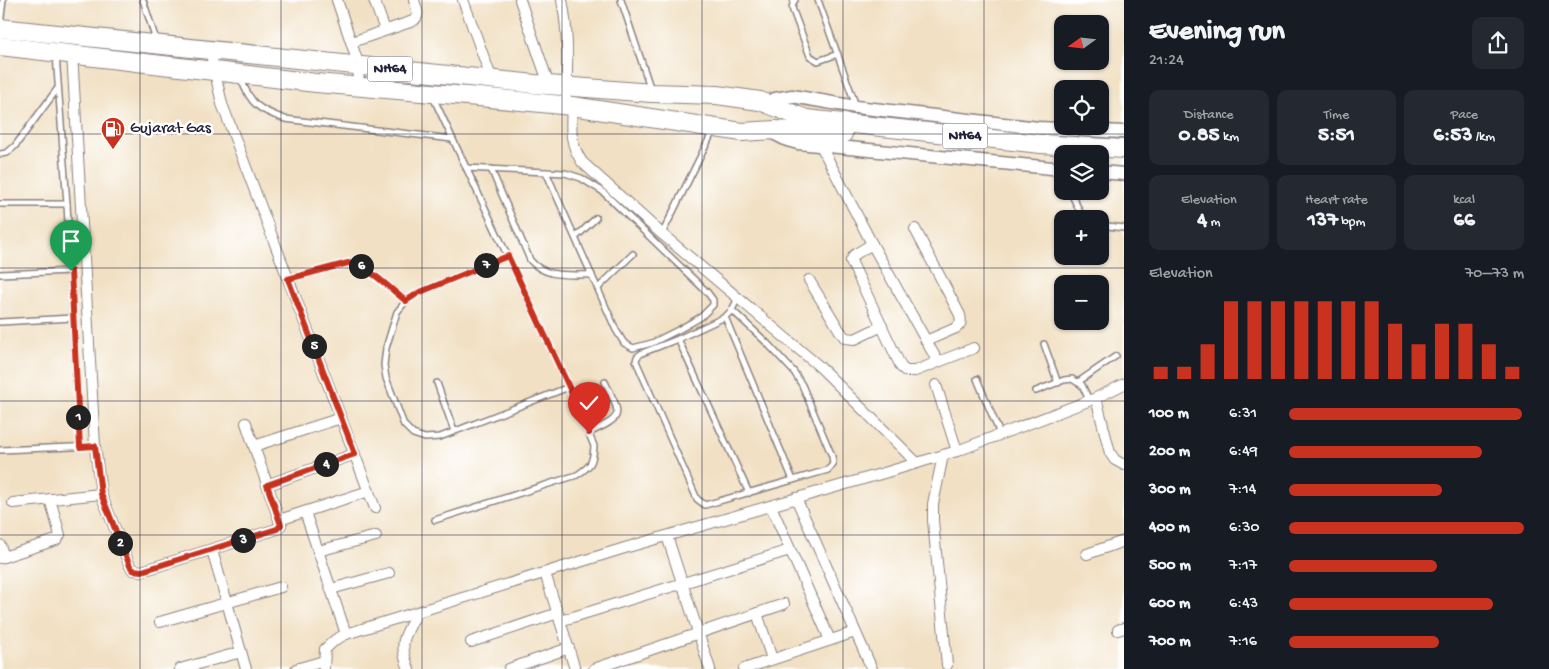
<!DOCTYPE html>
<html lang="en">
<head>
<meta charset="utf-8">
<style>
  body { margin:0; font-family:"Gochi Hand",sans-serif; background:#242831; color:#f1f3f6; height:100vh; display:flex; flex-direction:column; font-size:19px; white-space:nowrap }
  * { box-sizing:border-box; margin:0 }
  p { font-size:16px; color:#9ea1a6 }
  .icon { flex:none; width:28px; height:28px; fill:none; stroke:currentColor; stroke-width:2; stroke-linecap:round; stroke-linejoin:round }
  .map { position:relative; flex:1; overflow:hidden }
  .side { display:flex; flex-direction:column; background:#171b24; width:425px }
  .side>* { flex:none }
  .needle { width:32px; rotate:255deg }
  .controls { position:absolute; left:1054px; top:15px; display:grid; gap:10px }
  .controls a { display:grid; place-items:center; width:55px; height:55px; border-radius:10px; background:#171b24; box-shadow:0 1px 4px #0004; font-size:25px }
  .pin { position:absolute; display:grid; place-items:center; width:42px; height:42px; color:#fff; margin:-51px -21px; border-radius:50% 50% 50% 0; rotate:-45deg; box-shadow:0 0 5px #0007 }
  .pin .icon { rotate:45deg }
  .km { position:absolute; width:25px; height:25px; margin:-12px; border-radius:50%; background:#222; color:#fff; font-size:14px; line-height:25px; text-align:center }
  .round { display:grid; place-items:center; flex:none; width:52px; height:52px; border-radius:10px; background:#242831 }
  .summary { display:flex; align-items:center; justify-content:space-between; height:85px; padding:0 25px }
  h1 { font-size:28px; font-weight:700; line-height:38px }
  .figures { display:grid; grid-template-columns:repeat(3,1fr); gap:8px; height:85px; padding:5px 25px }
  .figures div { display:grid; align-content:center; border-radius:10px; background:#242831; text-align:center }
  .figures b { font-size:21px; font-weight:700 }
  .figures small { font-size:14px; font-weight:400 }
  .figures p { font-size:14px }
  .chart { height:140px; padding:10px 25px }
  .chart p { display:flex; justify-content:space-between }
  .chart svg { width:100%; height:90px; margin-top:5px; stroke:#c8321e; stroke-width:6 }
  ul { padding:0 25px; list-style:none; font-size:16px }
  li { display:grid; grid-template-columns:80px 60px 1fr; align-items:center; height:38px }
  li i { height:12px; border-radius:6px; background:#c8321e }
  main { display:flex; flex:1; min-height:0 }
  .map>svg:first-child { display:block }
</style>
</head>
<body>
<main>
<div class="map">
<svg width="1124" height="669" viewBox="0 0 1124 669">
  <rect width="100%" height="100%" fill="#fff"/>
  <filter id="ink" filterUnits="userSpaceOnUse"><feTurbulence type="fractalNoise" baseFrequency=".02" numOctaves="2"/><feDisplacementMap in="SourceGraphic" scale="10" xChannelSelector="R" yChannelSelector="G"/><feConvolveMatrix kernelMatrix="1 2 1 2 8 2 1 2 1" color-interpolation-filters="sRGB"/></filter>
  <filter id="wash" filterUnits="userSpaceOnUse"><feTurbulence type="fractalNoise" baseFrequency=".0096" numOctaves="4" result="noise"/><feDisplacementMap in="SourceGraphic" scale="20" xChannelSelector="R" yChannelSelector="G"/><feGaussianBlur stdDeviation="1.12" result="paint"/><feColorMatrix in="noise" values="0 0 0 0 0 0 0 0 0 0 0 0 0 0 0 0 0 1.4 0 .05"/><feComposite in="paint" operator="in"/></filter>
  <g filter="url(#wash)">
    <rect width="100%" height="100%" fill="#f1e0c3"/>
  </g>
  <g filter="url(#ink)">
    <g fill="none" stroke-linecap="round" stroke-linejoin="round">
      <defs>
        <g id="service">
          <path d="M143,0L156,40"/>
          <path d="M621,0L651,90"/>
          <path d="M795,0H794L792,8L810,56L818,61L838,54"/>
          <path d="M818,0L856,106"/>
          <path d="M0,25L3,0"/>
          <path d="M56,55L67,204L80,447"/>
          <path d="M241,79C251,105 259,110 285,119L452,139"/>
          <path d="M433,97L569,387L594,446C593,463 591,466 577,475L435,520"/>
          <path d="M0,154L7,153L15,146L58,88"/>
          <path d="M466,168L565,173L581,178L602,191L707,292L713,300V305L701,317L680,329L652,343L633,348L624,343L616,330L546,172"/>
          <path d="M491,169L530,260C546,279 569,274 592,275"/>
          <path d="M1070,191L1080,212L1086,219"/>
          <path d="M0,204H67"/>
          <path d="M1100,225L1124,228"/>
          <path d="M662,234L713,131"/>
          <path d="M576,237L596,218"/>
          <path d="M508,256L418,293L406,301L397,312L386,348L384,365L386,378L404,425L413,434L425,438L440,437L569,387"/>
          <path d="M0,274L71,271"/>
          <path d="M289,279L348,263C369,265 390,288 406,301"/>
          <path d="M598,288L633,254"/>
          <path d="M732,310L767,343L794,372L802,385L832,456L833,464L828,470L705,505L697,499L636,361L637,357L642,353L678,339L725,317L732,310L738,298"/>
          <path d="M725,317L793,480"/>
          <path d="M0,322L73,318"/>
          <path d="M678,339L749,493"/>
          <path d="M1044,344L1058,383"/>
          <path d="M977,379L1000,434"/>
          <path d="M1078,382L1116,356"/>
          <path d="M437,383L454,431"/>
          <path d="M1036,391L1064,380L1072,379L1082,385L1089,400"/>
          <path d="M589,433C624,416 622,417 605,382"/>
          <path d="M0,450L95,446"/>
        </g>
        <g id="minor">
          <path d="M337,0L359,66L358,86"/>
          <path d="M374,0L385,30"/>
          <path d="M463,0L492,80"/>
          <path d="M520,0L549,85"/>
          <path d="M562,0C569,34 568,71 565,106"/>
          <path d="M352,42L413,21C421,16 416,8 414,0"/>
          <path d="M210,50L222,104L375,508"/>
          <path d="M72,53L95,446L101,494L130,566L133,570L142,571L277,529L281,525L246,423"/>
          <path d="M572,106C571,129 569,142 582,162L662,234L820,367L917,463"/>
          <path d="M820,144L872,244L938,362"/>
          <path d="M915,229L960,315C961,321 962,324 956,328L926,341"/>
          <path d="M872,244L854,255L851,261L901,367L906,371H915L974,348"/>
          <path d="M809,280L840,331L845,338L855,339L882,326"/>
          <path d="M936,385L957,451"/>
          <path d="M1096,398L1110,453L1115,460L1124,465"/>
          <path d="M254,446L341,418"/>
          <path d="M943,455L933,504V521L947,665"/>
          <path d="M267,485L355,454"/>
          <path d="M796,498L872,669"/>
          <path d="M13,503L101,494"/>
          <path d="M771,506L830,640"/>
          <path d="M305,512L346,634"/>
          <path d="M279,520L369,491"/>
          <path d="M667,536L710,669"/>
          <path d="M0,545L4,557"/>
          <path d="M212,550L246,669"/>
          <path d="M318,551L376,536"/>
          <path d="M1087,554L1124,541"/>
          <path d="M0,558L56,540L60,535L50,499"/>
          <path d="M545,573L575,669"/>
          <path d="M331,589L389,573"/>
          <path d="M757,613L772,659"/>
          <path d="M560,621L790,550"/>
          <path d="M160,622L281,587"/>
          <path d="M1118,630L1124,628"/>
          <path d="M471,642L558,613"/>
          <path d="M180,669L241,652"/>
          <path d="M296,669L324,661"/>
          <path d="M324,669L325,649L335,640L346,634L628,547L884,473L957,451L1096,398L1124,384"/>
          <path d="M409,669C398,643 404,636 417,613"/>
          <path d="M509,669L569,648"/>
          <path d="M594,669L784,604"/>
          <path d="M744,669L855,632"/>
        </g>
        <g id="tertiary">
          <path d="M765,103L775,99L792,96L856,107L1039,128L1124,132"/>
          <path d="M771,132L787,140L798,143L1062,169"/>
          <path d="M1100,172L1124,174"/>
        </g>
        <g id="trunk">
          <path d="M0,28L535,84L652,93L717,95L760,101L806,119L1041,144L1124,149"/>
          <path d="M0,46L316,83L479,97L572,106L742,132L775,130L843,134"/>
        </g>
      </defs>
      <use href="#service" stroke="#8a817f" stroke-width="8"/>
      <use href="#minor" stroke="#8a817f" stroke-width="12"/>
      <use href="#tertiary" stroke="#8a817f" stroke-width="15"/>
      <use href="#trunk" stroke="#8a817f" stroke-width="20"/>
      <use href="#service" stroke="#fff" stroke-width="5"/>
      <use href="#minor" stroke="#fff" stroke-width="10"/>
      <use href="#tertiary" stroke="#fff" stroke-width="12"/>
      <use href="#trunk" stroke="#fff" stroke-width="18"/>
    </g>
  </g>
  <g fill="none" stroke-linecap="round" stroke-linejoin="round" filter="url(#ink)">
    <defs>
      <path id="route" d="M71,271L80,447L95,446L101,494L130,566L133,570L142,571L277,529L281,525L267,485L355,454L288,279L348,263C369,266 389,288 406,301L418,293L508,256L569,387L589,433"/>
    </defs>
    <use href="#route" stroke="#fff" stroke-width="10"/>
    <use href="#route" stroke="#c8321e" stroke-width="6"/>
  </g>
  <path fill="none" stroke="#22223b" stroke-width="1" stroke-opacity="0.55" d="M140,0V669M281,0V669M422,0V669M562,0V669M702,0V669M843,0V669M984,0V669M0,134H1124M0,268H1124M0,401H1124M0,535H1124"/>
  <defs>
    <symbol id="fuel-pin" viewBox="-11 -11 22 30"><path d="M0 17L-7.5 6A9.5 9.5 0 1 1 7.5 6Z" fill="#c8321e" stroke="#fff"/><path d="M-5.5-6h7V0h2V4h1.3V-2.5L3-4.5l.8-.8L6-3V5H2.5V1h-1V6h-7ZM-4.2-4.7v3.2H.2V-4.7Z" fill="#fff"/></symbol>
  </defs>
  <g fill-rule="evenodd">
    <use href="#fuel-pin" x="99" y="115" width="28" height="38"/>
  </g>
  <g text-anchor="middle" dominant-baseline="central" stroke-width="5" stroke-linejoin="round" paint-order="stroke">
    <g fill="#fff" stroke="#646476" stroke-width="1">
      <rect x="367.5" y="56.5" width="45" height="25" rx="4"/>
      <rect x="942.5" y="123.5" width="45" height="25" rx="4"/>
    </g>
    <g font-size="15" font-weight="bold" fill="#22223b">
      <text x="390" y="69">NH64</text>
      <text x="965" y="136">NH64</text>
    </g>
    <g font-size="16" fill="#22223b" stroke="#fff" text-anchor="start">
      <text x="130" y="129">Gujarat Gas</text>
    </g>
  </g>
</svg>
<div class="controls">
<a><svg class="needle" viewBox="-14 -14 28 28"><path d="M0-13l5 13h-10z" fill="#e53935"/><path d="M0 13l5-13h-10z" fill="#9ea1a6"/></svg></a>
<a><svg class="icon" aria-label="locate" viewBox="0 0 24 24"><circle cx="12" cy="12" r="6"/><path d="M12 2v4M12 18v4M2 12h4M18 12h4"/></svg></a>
<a><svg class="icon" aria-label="layers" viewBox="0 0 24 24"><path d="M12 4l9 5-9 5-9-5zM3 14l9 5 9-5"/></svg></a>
<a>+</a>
<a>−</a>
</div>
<div class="pin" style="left:71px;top:271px;background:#1e9e55"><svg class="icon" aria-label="arrive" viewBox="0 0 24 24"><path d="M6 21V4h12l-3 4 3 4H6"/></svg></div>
<div class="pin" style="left:589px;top:433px;background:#d93025"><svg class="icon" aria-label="check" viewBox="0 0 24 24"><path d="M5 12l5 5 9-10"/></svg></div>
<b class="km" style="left:78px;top:417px">1</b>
<b class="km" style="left:120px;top:543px">2</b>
<b class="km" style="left:243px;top:540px">3</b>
<b class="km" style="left:326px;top:464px">4</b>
<b class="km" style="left:314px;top:346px">5</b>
<b class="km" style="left:361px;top:266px">6</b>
<b class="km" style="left:486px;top:265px">7</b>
</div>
<section class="side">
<div class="summary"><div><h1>Evening run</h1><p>21:24</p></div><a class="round"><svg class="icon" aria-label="share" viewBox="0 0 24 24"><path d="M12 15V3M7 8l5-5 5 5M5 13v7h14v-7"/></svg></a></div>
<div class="figures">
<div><p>Distance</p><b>0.85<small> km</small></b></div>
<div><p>Time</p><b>5:51</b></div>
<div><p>Pace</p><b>6:53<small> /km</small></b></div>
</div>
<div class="figures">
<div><p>Elevation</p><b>4<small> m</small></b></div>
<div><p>Heart rate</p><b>137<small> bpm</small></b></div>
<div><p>kcal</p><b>66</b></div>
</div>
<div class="chart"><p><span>Elevation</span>70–73 m</p>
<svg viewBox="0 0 160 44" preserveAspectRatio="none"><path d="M5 44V38M15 44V38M25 44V27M35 44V6M45 44V6M55 44V6M65 44V6M75 44V6M85 44V6M95 44V6M105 44V17M115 44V27M125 44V17M135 44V17M145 44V27M155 44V38"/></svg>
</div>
<ul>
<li><b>100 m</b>6:31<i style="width:99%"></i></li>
<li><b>200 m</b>6:49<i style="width:82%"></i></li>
<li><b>300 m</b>7:14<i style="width:65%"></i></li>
<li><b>400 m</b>6:30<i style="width:100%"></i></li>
<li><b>500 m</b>7:17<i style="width:63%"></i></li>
<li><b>600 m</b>6:43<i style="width:87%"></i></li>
<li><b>700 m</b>7:16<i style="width:64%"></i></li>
</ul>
</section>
</main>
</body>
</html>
